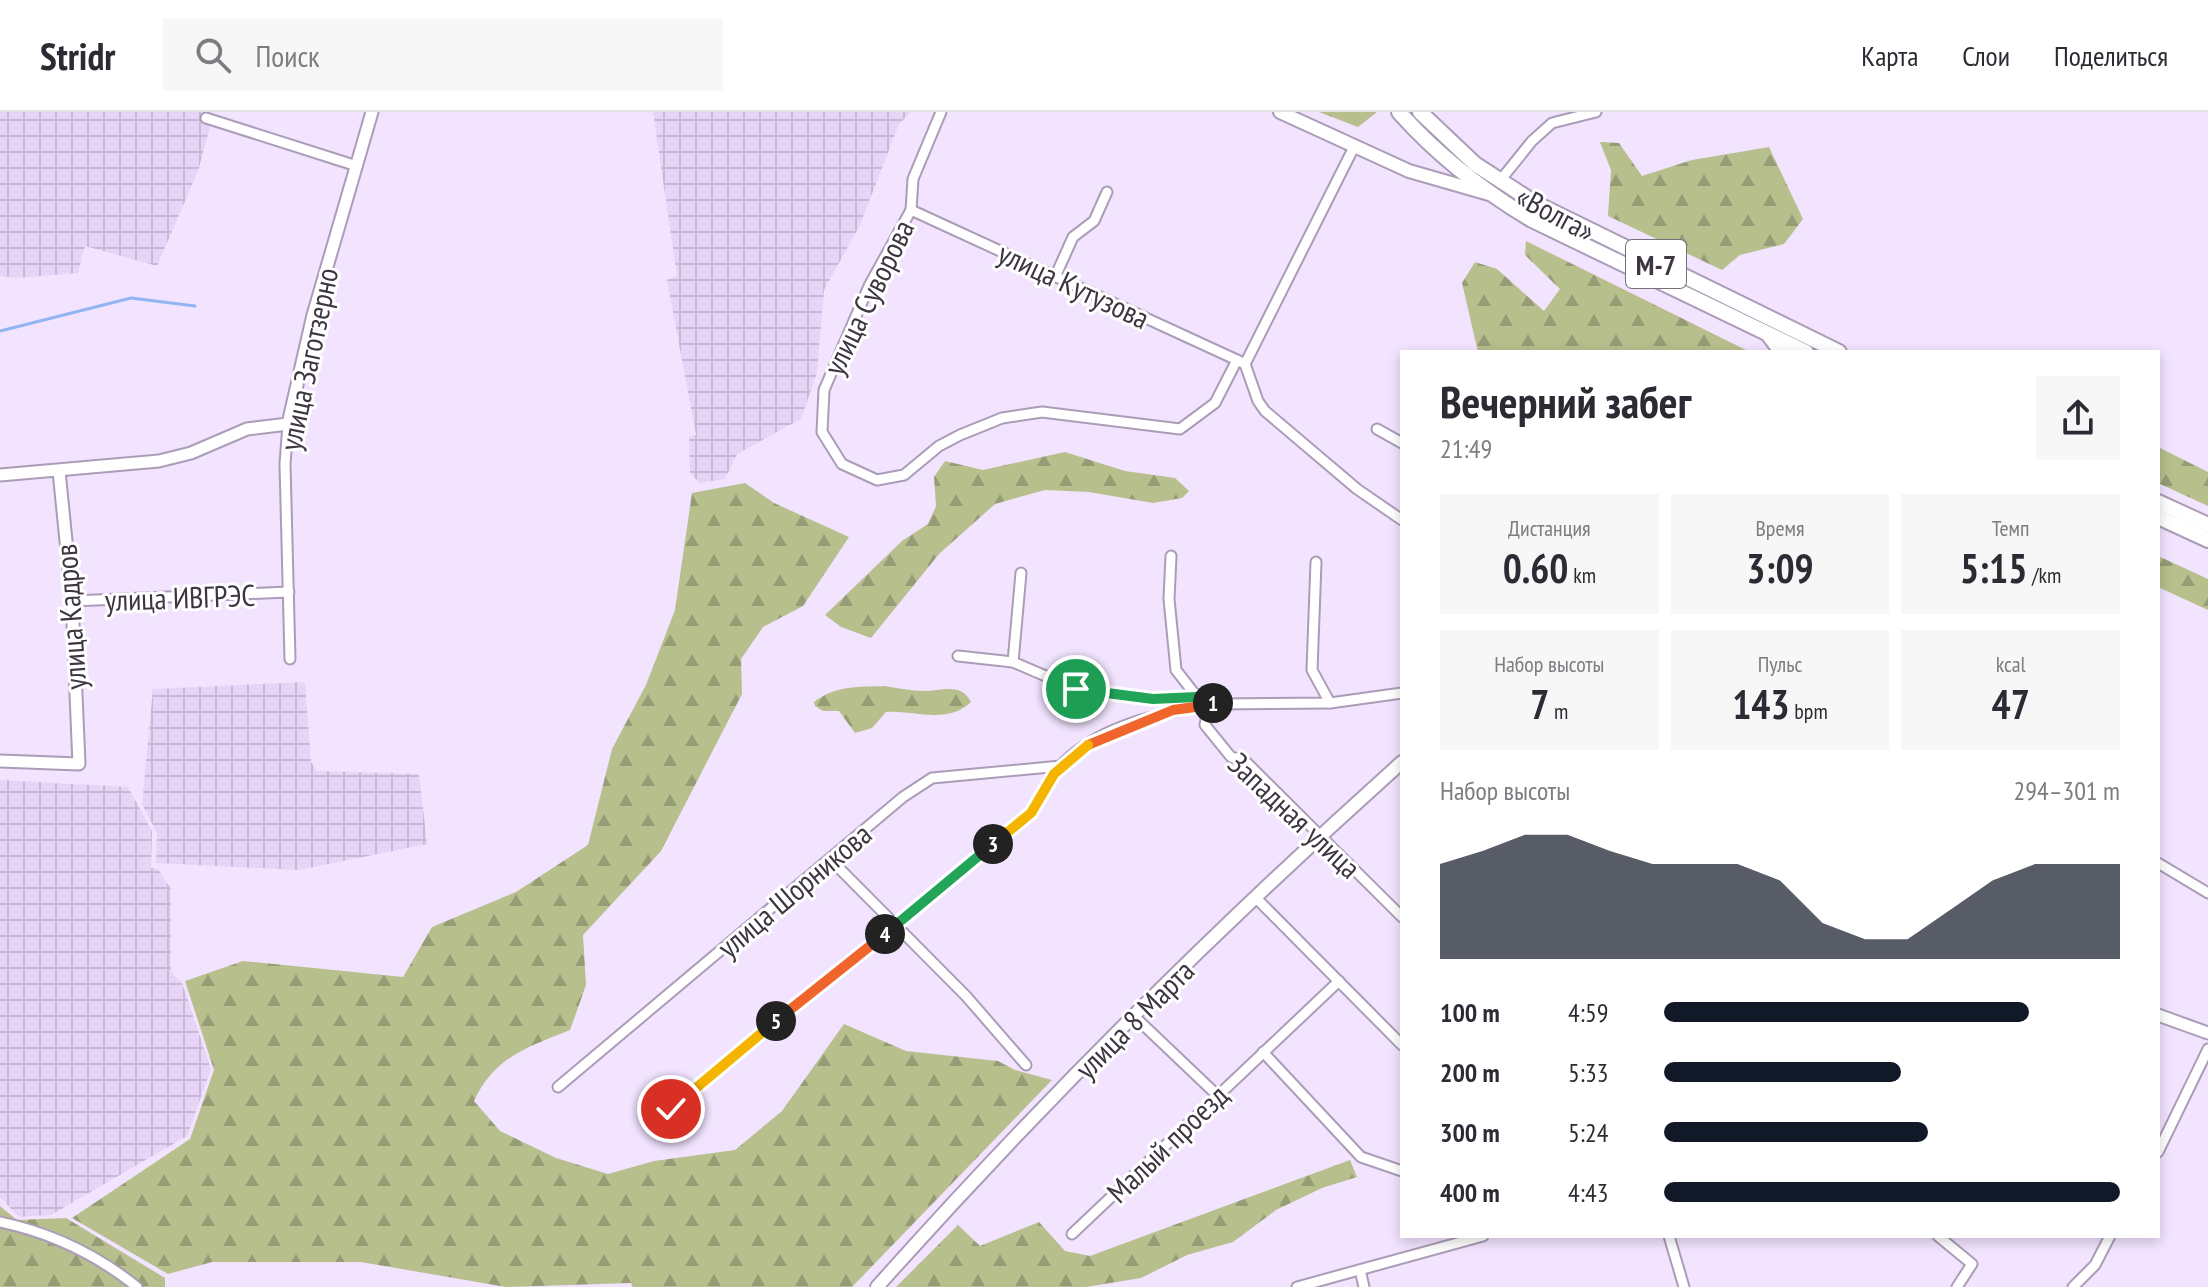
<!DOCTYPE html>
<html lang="ru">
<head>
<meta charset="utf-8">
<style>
  body { margin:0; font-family:"PT Sans Narrow",sans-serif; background:#f7f7f7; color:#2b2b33; height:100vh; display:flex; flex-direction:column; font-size:30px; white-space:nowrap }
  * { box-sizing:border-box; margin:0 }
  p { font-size:26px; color:#7c7c81 }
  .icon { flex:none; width:44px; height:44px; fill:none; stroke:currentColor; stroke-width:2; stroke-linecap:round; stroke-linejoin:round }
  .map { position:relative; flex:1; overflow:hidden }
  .panel { position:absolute; left:1400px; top:238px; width:760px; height:888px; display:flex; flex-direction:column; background:#fff; border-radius:0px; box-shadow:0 4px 12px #0003 }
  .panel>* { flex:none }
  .pin { position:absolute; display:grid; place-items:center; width:68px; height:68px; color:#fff; margin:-34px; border:4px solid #fff; border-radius:50%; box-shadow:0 2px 8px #0007 }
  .km { position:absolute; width:40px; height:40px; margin:-20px; border-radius:50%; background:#222; color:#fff; font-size:22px; line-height:40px; text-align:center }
  .round { display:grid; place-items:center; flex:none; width:84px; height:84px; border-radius:0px; background:#f7f7f7 }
  .summary { display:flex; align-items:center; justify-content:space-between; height:136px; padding:0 40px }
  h1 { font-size:44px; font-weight:700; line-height:60px }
  .metrics { display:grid; grid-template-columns:repeat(3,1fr); gap:12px; height:136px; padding:8px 40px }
  .metrics div { display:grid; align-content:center; border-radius:0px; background:#f7f7f7; text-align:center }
  .metrics b { font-size:40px; font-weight:700 }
  .metrics small { font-size:22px; font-weight:400 }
  .metrics p { font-size:22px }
  .chart { height:224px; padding:16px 40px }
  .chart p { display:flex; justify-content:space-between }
  .chart svg { width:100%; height:144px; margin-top:8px; fill:#111827; opacity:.7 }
  ul { padding:0 40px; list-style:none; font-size:26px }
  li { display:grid; grid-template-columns:128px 96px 1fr; align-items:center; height:60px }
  li i { height:20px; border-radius:10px; background:#111827 }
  header { display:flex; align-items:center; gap:48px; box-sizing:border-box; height:112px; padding:0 40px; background:#fff; border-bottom:2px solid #e1e1e2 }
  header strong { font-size:38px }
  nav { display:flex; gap:44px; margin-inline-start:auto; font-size:28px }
  .search { width:560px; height:72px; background:#f7f7f7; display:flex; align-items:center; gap:20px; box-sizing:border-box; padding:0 28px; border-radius:0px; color:#7c7c81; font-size:30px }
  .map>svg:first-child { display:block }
</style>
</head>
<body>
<header>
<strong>Stridr</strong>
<div class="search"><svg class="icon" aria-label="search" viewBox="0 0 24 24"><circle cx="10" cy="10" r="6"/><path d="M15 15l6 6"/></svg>Поиск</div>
<nav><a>Карта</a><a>Слои</a><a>Поделиться</a></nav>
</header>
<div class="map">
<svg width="2208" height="1175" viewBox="0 0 2208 1175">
  <defs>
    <pattern id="industrial-grid" width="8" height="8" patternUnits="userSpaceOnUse" patternTransform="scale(2)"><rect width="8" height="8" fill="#e8d4f7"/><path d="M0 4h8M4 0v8" fill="none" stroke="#c8b7d5"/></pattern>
    <pattern id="forest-firs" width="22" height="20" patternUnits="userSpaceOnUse" patternTransform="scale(2)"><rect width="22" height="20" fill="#b7bf8d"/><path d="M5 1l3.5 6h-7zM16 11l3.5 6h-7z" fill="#969c75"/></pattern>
  </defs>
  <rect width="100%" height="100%" fill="#f2e3ff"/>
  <g fill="url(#industrial-grid)">
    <path d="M0,0H207L204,9L211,12L198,59L157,154L85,134L78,161L16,166L0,164Z"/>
    <path d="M653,0H911L899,12L860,113L824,178L817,261L801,307L737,342L725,367L699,371L690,360L689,325L696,323L667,168L677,164Z"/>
    <path d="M305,570L311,650L317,659L419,662L427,732L299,758L156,751L157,721L142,692L153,577Z"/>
    <path d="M0,668L128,675L152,719L151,756L158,757L171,777V860L182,871L211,957L187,1024L51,1103L19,1105L0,1085Z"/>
  </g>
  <g fill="url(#forest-firs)">
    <path d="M1319,0H1377L1358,15Z"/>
    <path d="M1600,30L1619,31L1642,64L1692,48L1769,35L1803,107L1784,132L1740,143L1722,158L1608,104L1611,58Z"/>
    <path d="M1526,129L1750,240H1478L1462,171L1475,150L1497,157L1544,199L1560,177L1525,143Z"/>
    <path d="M2158,335L2208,360V394L2158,371Z"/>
    <path d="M1065,340L1125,359L1175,366L1189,379L1182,386L1153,391L1089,380L1045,378L995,392L939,442L871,526L841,515L825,503L902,429L928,412L936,394L934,365L945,349L983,358Z"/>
    <path d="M745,371L774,391L849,425L803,494L763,515L741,547L742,582L661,739L583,823L586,873L570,918C528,935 494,945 474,989L500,1019L556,1046L608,1062L654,1049L735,1038L782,999L844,912L906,939L998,949L1015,958L1052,968L852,1175H633L631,1171L506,1175L361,1150H212L168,1162L72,1106L190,1027L214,958L185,869L243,849L403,865L432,815L516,780L588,733L612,637L646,573L675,498L692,381Z"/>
    <path d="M2158,444L2208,467V498L2158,475Z"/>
    <path d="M885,574C898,576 911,579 924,579C942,579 961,570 971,590C947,613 914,598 886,600L872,616L855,621L839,599H823L815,594L814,590C836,573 859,575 885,574Z"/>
    <path d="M1350,1048L1357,1065L1322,1076L1276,1098L1233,1130L1187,1143L1141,1166L1086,1175H896L958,1113L980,1134L1039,1110L1065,1139L1090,1144Z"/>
    <path d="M0,1094L17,1108L66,1106L165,1166V1175H0Z"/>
  </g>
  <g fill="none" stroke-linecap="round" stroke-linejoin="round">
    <path stroke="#91b5f2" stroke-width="3" d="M0,219L131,186L195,194"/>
    <defs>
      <g id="minor">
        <path d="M941,0L913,67L911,98L869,174L824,278L822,320L842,352L877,368L904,363L939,334L960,323L1002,306L1042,300L1180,317L1215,291L1237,248L1245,252L1354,35"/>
        <path d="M206,6L357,54"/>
        <path d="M1499,70L1532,29L1552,11L1596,0"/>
        <path d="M911,98L1237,248"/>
        <path d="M1055,165L1073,125L1094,109L1107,80"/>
        <path d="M1245,252L1258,289L1265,299L1357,377L1402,408"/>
        <path d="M288,312L285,352L290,547"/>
        <path d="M1377,317L1402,331"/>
        <path d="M1171,444L1169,487L1176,558L1197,585"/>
        <path d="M1316,450L1312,558L1330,591"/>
        <path d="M72,489L289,480"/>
        <path d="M958,544L1013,550L1076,577L1153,587L1197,585L1217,592L1330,591L1402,581"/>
        <path d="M1013,550L1021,461"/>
        <path d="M1209,593L1205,613L1231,645L1244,648L1402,805"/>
        <path d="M830,747L966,884L1026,953"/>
        <path d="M2158,751L2208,781"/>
        <path d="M1256,786L1402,933"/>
        <path d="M1135,905L1217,983"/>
        <path d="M1263,940L1361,1045L1402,1059"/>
        <path d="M558,975L903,685L932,666L1061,654"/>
        <path d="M671,997L1031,701C1038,688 1045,675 1053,663C1088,615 1162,600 1217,592"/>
        <path d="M2158,1040L2208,937"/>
        <path d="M0,1110C52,1121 96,1142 137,1175"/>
        <path d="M1072,1122L1339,869"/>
        <path d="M1669,1124L1684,1175"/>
        <path d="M1938,1124L1972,1152L1957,1175"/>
        <path d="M1360,1158L1364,1175"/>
        <path d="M1297,1175L1483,1124"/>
        <path d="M2073,1175L2095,1153L2110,1124"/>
      </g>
      <g id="tertiary">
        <path d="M0,363L159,349L191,341L247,317L288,312L313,203L372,0"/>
        <path d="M0,649L79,652L72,489L59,359"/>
        <path d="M2158,903L2208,921"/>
      </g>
      <g id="secondary">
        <path d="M1280,0L1409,59L1489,82"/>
        <path d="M1766,221L1780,240"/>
        <path d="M877,1175C1041,991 1218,815 1402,650"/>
      </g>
      <g id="trunk">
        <path d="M1399,0C1438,44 1482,78 1532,108L1806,240"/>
        <path d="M1420,0L1475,52L1535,91L1839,240"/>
        <path d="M2158,390L2208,413"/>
        <path d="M2158,405L2208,428"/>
      </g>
    </defs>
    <use href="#minor" stroke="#ab9cb7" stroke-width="13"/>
    <use href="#tertiary" stroke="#ab9cb7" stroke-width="15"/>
    <use href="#secondary" stroke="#ab9cb7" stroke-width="16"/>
    <use href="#trunk" stroke="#ab9cb7" stroke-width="18"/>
    <use href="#minor" stroke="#fff" stroke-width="9"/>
    <use href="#tertiary" stroke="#fff" stroke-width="11"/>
    <use href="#secondary" stroke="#fff" stroke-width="12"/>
    <use href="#trunk" stroke="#fff" stroke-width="14"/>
  </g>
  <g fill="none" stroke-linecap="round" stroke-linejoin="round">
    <defs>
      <path id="split-1" d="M1076,577L1153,587L1197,585L1213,591"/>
      <path id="split-2" d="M1088,633L1173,598L1217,592L1213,591"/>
      <path id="split-3" d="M993,732L1031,701L1054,662L1088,633"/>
      <path id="split-4" d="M885,822L993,732"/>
      <path id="split-5" d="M776,909L885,822"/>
      <path id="split-6" d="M671,997L776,909"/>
    </defs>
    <use href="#split-1" stroke="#fff" stroke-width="16"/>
    <use href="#split-2" stroke="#fff" stroke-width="16"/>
    <use href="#split-3" stroke="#fff" stroke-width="16"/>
    <use href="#split-4" stroke="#fff" stroke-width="16"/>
    <use href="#split-5" stroke="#fff" stroke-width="16"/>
    <use href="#split-6" stroke="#fff" stroke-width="16"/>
    <use href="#split-1" stroke="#22a559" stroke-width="10"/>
    <use href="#split-2" stroke="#f0652b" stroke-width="10"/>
    <use href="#split-3" stroke="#f5b400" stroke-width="10"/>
    <use href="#split-4" stroke="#22a559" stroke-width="10"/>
    <use href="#split-5" stroke="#f0652b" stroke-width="10"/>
    <use href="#split-6" stroke="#f5b400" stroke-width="10"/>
  </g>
  <g text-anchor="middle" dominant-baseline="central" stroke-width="6" stroke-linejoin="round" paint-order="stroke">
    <rect fill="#fff" stroke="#77727a" stroke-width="2" x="1626" y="128" width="60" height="48" rx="6"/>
    <g font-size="28" font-weight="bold" fill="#3d3641">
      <text x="1656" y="152">М-7</text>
    </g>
    <g font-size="30" fill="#3d3641" stroke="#fff">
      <text transform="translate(1556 101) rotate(28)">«Волга»</text>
      <text transform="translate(1074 173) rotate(25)">улица Кутузова</text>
      <text transform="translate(868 185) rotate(-64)">улица Суворова</text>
      <text transform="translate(308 247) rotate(-78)">улица Заготзерно</text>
      <text transform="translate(180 485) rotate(-2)">улица ИВГРЭС</text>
      <text transform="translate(70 505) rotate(-94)">улица Кадров</text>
      <text transform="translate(1295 703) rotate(43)">Западная улица</text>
      <text transform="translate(794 778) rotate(-40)">улица Шорникова</text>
      <text transform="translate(1134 907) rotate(-45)">улица 8 Марта</text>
      <text transform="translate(1167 1031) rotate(-44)">Малый проезд</text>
    </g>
  </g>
</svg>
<div class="pin" style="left:1076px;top:577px;background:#1e9e55"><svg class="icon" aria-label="arrive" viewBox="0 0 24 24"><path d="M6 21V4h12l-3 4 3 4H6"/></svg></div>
<div class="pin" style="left:671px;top:997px;background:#d93025"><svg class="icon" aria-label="check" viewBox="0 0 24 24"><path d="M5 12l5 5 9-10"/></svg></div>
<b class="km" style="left:1213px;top:591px">1</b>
<b class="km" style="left:993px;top:732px">3</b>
<b class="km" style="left:885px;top:822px">4</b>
<b class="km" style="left:776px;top:909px">5</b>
<section class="panel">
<div class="summary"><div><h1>Вечерний забег</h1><p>21:49</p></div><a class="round"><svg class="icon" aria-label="share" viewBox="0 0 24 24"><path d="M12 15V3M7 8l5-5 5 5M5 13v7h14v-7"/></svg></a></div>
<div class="metrics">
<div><p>Дистанция</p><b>0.60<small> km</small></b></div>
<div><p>Время</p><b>3:09</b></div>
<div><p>Темп</p><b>5:15<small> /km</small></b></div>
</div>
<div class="metrics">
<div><p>Набор высоты</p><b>7<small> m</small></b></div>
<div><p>Пульс</p><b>143<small> bpm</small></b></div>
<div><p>kcal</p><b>47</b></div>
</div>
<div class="chart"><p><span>Набор высоты</span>294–301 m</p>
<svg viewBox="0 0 160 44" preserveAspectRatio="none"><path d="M0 44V15L10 11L20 6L30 6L40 11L50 15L60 15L70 15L80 20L90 33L100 38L110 38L120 29L130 20L140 15L150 15L160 15V44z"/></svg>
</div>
<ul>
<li><b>100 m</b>4:59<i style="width:80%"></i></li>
<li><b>200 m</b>5:33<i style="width:52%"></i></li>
<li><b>300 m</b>5:24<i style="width:58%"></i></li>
<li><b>400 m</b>4:43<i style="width:100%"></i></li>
</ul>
</section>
</div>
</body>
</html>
